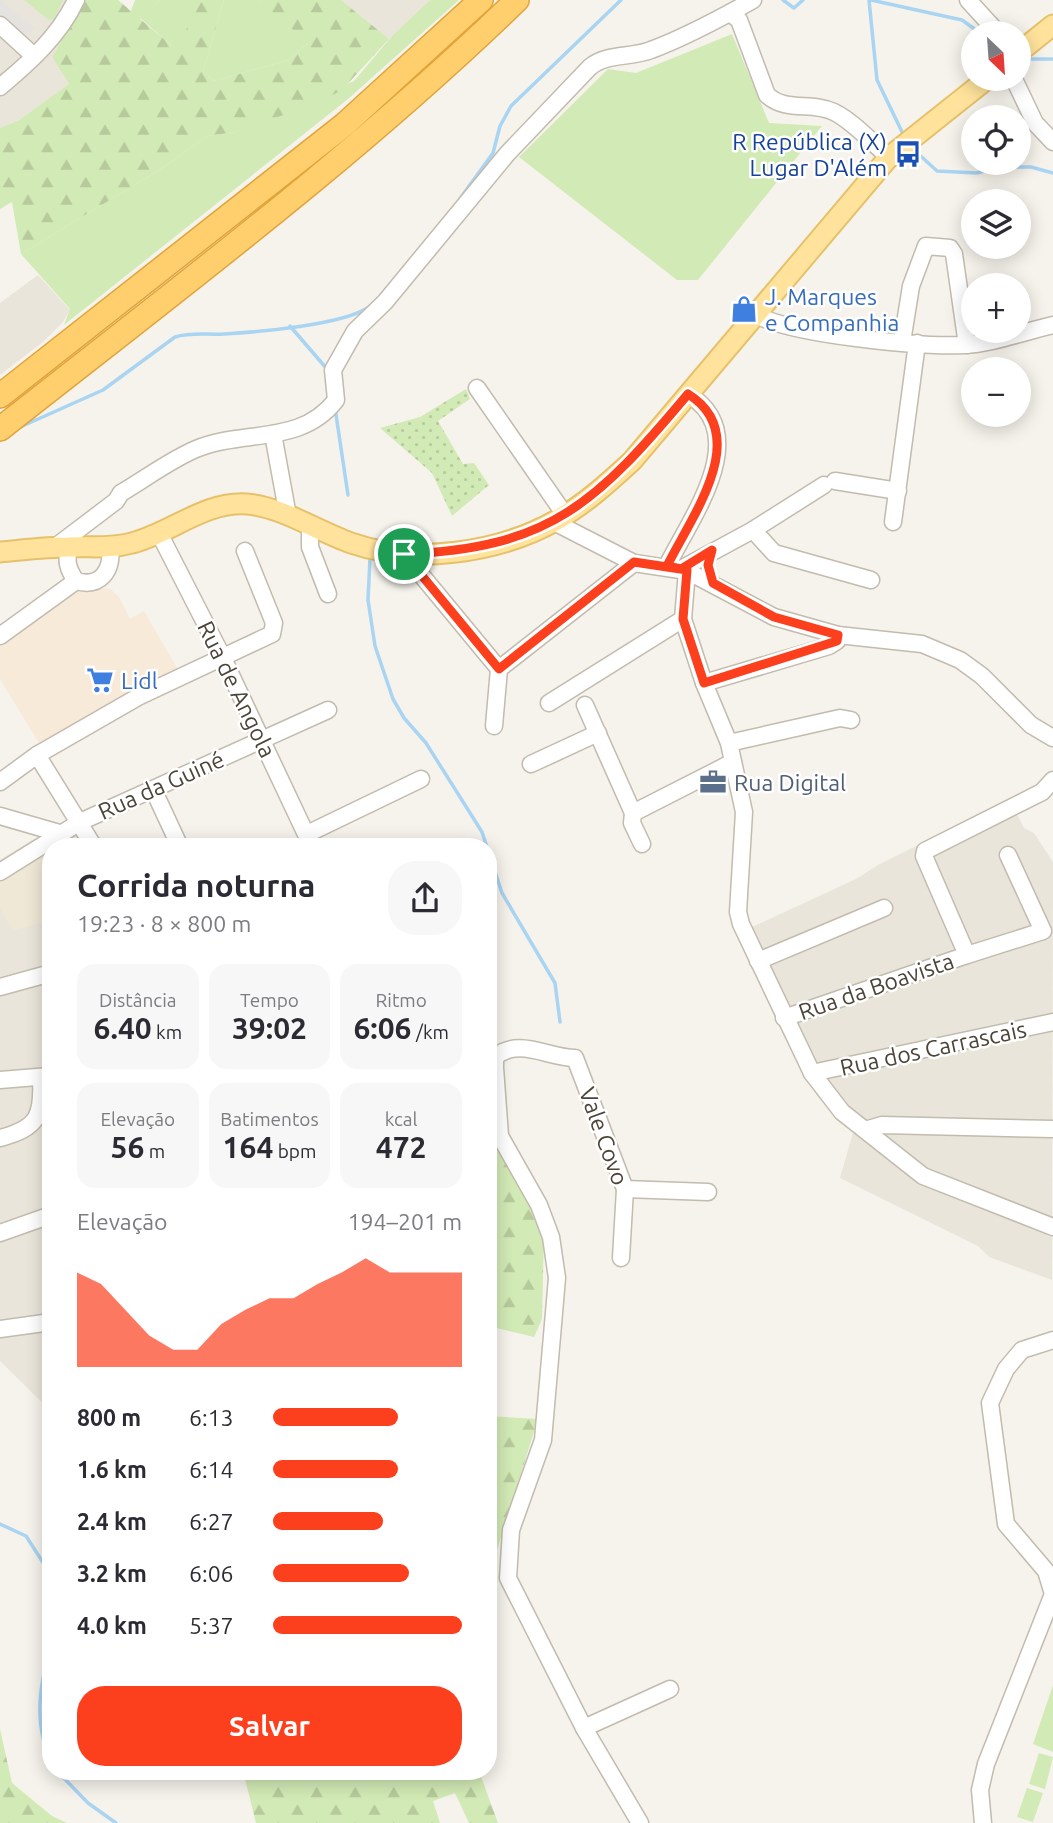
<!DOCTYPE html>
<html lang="pt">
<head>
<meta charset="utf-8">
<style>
  body { margin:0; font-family:Ubuntu,sans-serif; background:#f7f7f7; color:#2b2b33; height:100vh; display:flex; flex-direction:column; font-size:26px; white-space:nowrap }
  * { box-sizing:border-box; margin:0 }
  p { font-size:23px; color:#7c7c81 }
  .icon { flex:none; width:38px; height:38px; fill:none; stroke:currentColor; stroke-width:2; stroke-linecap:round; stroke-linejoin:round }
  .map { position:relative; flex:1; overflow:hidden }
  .side { position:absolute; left:42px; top:838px; width:455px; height:942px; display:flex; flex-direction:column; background:#fff; border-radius:28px; box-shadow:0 4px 18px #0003 }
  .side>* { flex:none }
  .needle { width:46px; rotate:155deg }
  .buttons { position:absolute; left:961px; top:21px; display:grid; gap:14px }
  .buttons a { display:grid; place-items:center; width:70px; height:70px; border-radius:50%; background:#fff; box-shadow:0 4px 18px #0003; font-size:35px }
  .pin { position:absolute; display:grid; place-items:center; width:60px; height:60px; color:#fff; margin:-30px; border:4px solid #fff; border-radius:50%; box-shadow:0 2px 7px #0007 }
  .round { display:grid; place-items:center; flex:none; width:74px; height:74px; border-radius:28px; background:#f7f7f7 }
  .headline { display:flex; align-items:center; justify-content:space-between; height:119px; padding:0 35px }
  h1 { font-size:32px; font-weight:700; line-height:52px }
  .metrics { display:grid; grid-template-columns:repeat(3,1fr); gap:10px; height:119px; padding:7px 35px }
  .metrics div { display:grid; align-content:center; border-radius:18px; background:#f7f7f7; text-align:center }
  .metrics b { font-size:30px; font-weight:700 }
  .metrics small { font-size:19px; font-weight:400 }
  .metrics p { font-size:19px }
  .chart { height:196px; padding:14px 35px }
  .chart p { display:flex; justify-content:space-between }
  .chart svg { width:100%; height:126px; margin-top:7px; fill:#fc3f1d; opacity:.7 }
  .cta { display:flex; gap:14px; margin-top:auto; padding:14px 35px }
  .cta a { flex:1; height:80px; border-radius:28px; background:#fc3f1d; color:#fff; font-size:28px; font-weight:700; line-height:80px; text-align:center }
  ul { padding:0 35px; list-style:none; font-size:23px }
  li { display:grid; grid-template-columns:112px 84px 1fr; align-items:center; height:52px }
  li i { height:18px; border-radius:9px; background:#fc3f1d }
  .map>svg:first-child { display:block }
</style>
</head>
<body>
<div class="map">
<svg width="1053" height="1823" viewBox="0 0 1053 1823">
  <defs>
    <pattern id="forest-firs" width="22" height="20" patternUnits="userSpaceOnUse" patternTransform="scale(1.75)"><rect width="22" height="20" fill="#d2eab5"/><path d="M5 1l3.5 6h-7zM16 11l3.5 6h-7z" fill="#b6ca9c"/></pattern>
    <pattern id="park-dots" width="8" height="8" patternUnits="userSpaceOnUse" patternTransform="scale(1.75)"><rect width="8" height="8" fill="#d2eab5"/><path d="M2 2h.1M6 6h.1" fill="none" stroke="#b6ca9c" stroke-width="1.8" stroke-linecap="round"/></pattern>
  </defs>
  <rect width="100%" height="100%" fill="#f6f3ec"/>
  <g fill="#eae5da">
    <path d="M0,0H86L52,57L69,84L19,120L0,128Z"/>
    <path d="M341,0H430L389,39Z"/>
    <path d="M38,275L70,310L63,322L43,342L0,375V303Z"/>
    <path d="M1003,803L1015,810L1024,828L1034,833L1053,862L1052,1280L989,1257L978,1246L840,1178L854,1129L817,1096L739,933L856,879L878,865Z"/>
    <path d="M80,818L51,847V1411L0,1361V860L32,840Z"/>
  </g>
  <path fill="#f7ead8" d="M98,588L110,589L119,597L130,619L144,611L178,670L41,746L0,679V644L76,591Z"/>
  <path fill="#efe8d6" d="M76,831L90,847H51V919L14,931L0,909V878Z"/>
  <g fill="#d2eab5">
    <path d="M24,0H63L54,19L49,20Z"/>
    <path d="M160,0H202L177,50L140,18Z"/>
    <path d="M224,0H259L309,42L289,60L214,81L203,72Z"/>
    <path d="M430,0H459L348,99L64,325L70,309L21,254L161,169L207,136L235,132L354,81L392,36Z"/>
    <path d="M732,34L769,123L822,126L698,280H677L519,157L608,69L636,73Z"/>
    <path d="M1053,1685V1752L1033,1744Z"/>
    <path d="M1039,1753L1053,1757L1045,1789L1029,1784Z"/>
    <path d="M1027,1788L1043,1793L1033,1822L1017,1817Z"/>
  </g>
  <g fill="url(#forest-firs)">
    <path d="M86,0H118L131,11L135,0H160L140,19L176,49L202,0H224L203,72L214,81L289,60L308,43L259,0H341L389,39L342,90L320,102L235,132L207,136L161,169L21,254L12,202L0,209V128L19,120L69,84L52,57Z"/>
    <path d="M488,1095L522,1190L544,1232L542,1319L534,1337L488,1326Z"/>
    <path d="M488,1416L538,1419L488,1579Z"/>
    <path d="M0,1729L12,1783L52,1816L67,1823H0Z"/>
    <path d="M243,1771H479L498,1823H469L455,1793L433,1801L440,1823H256Z"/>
  </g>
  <path fill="url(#park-dots)" d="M466,389L470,399L438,421L463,464L474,463L489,485L452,516L432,473L380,428L420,417Z"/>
  <path fill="#e5e3e0" d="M0,0L35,29L25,35L0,15Z"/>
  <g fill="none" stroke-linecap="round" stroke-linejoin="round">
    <g stroke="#a9d4f2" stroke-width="3.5">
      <path d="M783,0L794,8L803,0"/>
      <path d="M869,0L877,80L904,136"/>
      <path d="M871,0L962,20L980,33"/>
      <path d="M1024,59H1053"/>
      <path d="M912,148L937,171L977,173L998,167H1031L1053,173"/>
      <path d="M459,200L493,153L500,126L511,106L621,0"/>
      <path d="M290,326L327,369"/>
      <path d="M335,408L348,495"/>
      <path d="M18,428L103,390L175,337C192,332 207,335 224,334C258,332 343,325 369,307"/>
      <path d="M370,558L368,600L375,646L393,699L404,718L426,743L482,832L502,893L555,983L560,1022"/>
      <path d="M0,1524L26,1536L51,1575"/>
      <path d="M51,1641C41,1682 32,1721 51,1760"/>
      <path d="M57,1771L88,1803L116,1823"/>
    </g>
    <defs>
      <g id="minor">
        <path d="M968,0L998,33"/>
        <path d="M730,13L739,20L767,95C787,113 811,101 834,112C854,122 872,143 889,157"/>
        <path d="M0,25L34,56"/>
        <path d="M1014,79L1035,123L1053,142"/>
        <path d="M0,87C29,63 60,35 76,0"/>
        <path d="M754,314C792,335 919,347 964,345C991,344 1026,331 1053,325"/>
        <path d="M902,342L911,286L926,246L950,248L954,254L967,345"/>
        <path d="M477,388L565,515"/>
        <path d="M273,434L288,516"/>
        <path d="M835,481L898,491"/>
        <path d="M554,522L634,563L687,571L774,617L838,635L922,644L960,660L982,676L1031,725L1053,738"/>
        <path d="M893,522L917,343"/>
        <path d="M310,528V547L328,594"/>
        <path d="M753,530L774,553L871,580"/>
        <path d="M159,533L222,656L312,847"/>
        <path d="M69,546C66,561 67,568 76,581C100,588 113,571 110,547"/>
        <path d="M54,548L116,501L121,493C145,479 170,460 196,449C243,429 301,446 336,400L333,370L355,331L385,302L507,154L590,67C607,53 631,58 651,50C686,37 721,18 753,0"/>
        <path d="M404,554L499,669L494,726"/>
        <path d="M667,566C691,517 754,435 688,394"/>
        <path d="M681,569L753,530L824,485"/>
        <path d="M687,571L683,619L704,683L729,743L744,812L738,912L741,924L812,1073L842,1112L923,1176L1053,1227"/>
        <path d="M0,636L76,581"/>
        <path d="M499,669L634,563"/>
        <path d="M704,683L829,646L837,641L838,635"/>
        <path d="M549,703L683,619"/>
        <path d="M585,705L633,813L632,823L642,844"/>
        <path d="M729,743L840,718L851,720"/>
        <path d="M37,755L94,847"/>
        <path d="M531,764L598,733"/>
        <path d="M0,782L37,755L138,697L272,634L274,623L245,551"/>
        <path d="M154,791L180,847"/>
        <path d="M633,813L733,762"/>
        <path d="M0,816L59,833"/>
        <path d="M307,834L421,779"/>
        <path d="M0,872L80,822L328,710"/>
        <path d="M967,955L1043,931L1008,855"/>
        <path d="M758,961L884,908"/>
        <path d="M0,987L51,973"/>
        <path d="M784,1018L967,955L924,856L925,851L1042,792L1053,780"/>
        <path d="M812,1073L1053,1022"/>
        <path d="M0,1080L49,1076"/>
        <path d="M865,1130L882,1125L1053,1129"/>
        <path d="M0,1138C38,1128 43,1116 41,1078"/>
        <path d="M625,1189L708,1192"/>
        <path d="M0,1233L51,1215"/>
        <path d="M621,1258L625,1189L575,1058C549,1058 518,1037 495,1057V1068L500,1136L539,1205L551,1237L557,1278L543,1440L511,1530L508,1578L584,1728L640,1823"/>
        <path d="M0,1329L51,1322"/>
        <path d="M584,1728L670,1689"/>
        <path d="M983,1823L980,1790L986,1764L1053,1594L1046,1571L1006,1524L990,1403L1006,1369L1022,1350L1053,1340"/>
      </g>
      <g id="major">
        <path d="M1018,53L1053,25"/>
        <path d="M0,552C23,550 46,547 69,547C90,546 111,549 132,543C171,533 205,501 247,504C282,507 317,531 351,543C414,565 499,553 557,520C585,504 608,483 632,461L889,157L987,79"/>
      </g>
      <g id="highway">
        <path d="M0,396L344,125L481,0"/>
        <path d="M0,429C176,290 356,156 517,0"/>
      </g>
    </defs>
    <use href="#minor" stroke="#c2bbae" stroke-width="19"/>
    <use href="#major" stroke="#e6c16a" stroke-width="23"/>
    <use href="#highway" stroke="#e0a43c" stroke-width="26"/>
    <use href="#minor" stroke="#fff" stroke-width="16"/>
    <use href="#major" stroke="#ffe39c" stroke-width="19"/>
    <use href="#highway" stroke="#ffcf6e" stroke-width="23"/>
  </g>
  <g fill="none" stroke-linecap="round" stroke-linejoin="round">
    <defs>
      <path id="route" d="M404,554L499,669L634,562L687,570L683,619L704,683L837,641L838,635L774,617L713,583L708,565L712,550L681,569L667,566C691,517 754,435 688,394C598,501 551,549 404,554"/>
    </defs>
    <use href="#route" stroke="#fff" stroke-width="14"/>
    <use href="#route" stroke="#fc3f1d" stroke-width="9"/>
  </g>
  <defs>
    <symbol id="bus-bare" viewBox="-9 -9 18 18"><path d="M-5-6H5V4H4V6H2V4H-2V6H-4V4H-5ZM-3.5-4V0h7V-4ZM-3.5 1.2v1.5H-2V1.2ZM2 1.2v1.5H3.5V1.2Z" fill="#1a4fb4" stroke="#fff" stroke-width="2.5" paint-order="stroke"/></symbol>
    <symbol id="shop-bare" viewBox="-9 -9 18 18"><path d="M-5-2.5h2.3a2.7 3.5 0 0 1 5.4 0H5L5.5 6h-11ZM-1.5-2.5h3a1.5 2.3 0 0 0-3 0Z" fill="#3f7fe0" stroke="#fff" stroke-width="2.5" paint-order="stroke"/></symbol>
    <symbol id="supermarket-bare" viewBox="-9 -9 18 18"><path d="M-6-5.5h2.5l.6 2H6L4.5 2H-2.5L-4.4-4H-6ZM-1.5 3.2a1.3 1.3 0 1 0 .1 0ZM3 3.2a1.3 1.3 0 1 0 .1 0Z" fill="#3f7fe0" stroke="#fff" stroke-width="2.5" paint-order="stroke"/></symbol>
    <symbol id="office-bare" viewBox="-9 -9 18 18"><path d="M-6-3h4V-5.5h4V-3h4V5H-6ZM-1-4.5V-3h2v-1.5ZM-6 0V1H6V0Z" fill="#5c6f8a" stroke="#fff" stroke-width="2.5" paint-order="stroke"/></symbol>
  </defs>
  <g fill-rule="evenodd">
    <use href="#bus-bare" x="889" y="135" width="38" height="38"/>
    <use href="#shop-bare" x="725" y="290" width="38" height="38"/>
    <use href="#supermarket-bare" x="81" y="661" width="38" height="38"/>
    <use href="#office-bare" x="694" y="763" width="38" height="38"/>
  </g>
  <g text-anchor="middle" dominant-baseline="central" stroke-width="5" stroke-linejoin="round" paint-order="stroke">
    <g font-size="23" fill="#164399" stroke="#fff" text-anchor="end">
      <text x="887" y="141">R República (X)<tspan x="887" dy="26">Lugar D'Além</tspan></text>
    </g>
    <g font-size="23" fill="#366cbe" stroke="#fff" text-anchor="start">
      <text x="765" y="296">J. Marques<tspan x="765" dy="26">e Companhia</tspan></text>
      <text x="121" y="680">Lidl</text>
    </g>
    <g font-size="23" fill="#4b4439" stroke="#fff">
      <text transform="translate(237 689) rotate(64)">Rua de Angola</text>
      <text transform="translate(161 785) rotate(-24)">Rua da Guiné</text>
      <text transform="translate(876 986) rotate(-19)">Rua da Boavista</text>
      <text transform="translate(933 1048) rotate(-12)">Rua dos Carrascais</text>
      <text transform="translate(604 1136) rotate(70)">Vale Covo</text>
    </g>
    <g font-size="23" fill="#4e5e75" stroke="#fff" text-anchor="start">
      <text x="734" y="782">Rua Digital</text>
    </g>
  </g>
</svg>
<div class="buttons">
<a><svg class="needle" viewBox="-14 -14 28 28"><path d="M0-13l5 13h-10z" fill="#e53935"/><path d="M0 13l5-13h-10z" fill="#7c7c81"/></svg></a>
<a><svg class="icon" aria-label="locate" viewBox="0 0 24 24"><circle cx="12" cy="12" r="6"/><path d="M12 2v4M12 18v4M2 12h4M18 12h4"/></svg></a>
<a><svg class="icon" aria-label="layers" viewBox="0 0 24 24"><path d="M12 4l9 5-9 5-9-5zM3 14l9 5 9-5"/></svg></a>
<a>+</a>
<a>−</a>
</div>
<div class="pin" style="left:404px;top:554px;background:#1e9e55"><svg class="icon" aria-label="arrive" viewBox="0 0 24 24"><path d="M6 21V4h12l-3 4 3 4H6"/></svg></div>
<section class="side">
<div class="headline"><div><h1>Corrida noturna</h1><p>19:23 · 8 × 800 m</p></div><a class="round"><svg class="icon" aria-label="share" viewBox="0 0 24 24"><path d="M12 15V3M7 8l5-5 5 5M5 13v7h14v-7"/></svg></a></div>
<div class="metrics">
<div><p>Distância</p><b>6.40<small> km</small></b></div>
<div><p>Tempo</p><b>39:02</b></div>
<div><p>Ritmo</p><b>6:06<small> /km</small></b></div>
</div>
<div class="metrics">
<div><p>Elevação</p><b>56<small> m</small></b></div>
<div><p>Batimentos</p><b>164<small> bpm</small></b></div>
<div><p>kcal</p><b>472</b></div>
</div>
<div class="chart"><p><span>Elevação</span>194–201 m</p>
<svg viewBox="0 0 160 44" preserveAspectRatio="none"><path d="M0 44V11L10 15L20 24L30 33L40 38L50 38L60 29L70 24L80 20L90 20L100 15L110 11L120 6L130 11L140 11L150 11L160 11V44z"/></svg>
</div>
<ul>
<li><b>800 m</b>6:13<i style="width:66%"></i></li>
<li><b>1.6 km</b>6:14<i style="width:66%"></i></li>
<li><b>2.4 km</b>6:27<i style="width:58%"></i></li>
<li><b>3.2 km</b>6:06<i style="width:72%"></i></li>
<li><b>4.0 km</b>5:37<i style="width:100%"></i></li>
</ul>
<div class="cta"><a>Salvar</a></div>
</section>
</div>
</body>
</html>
